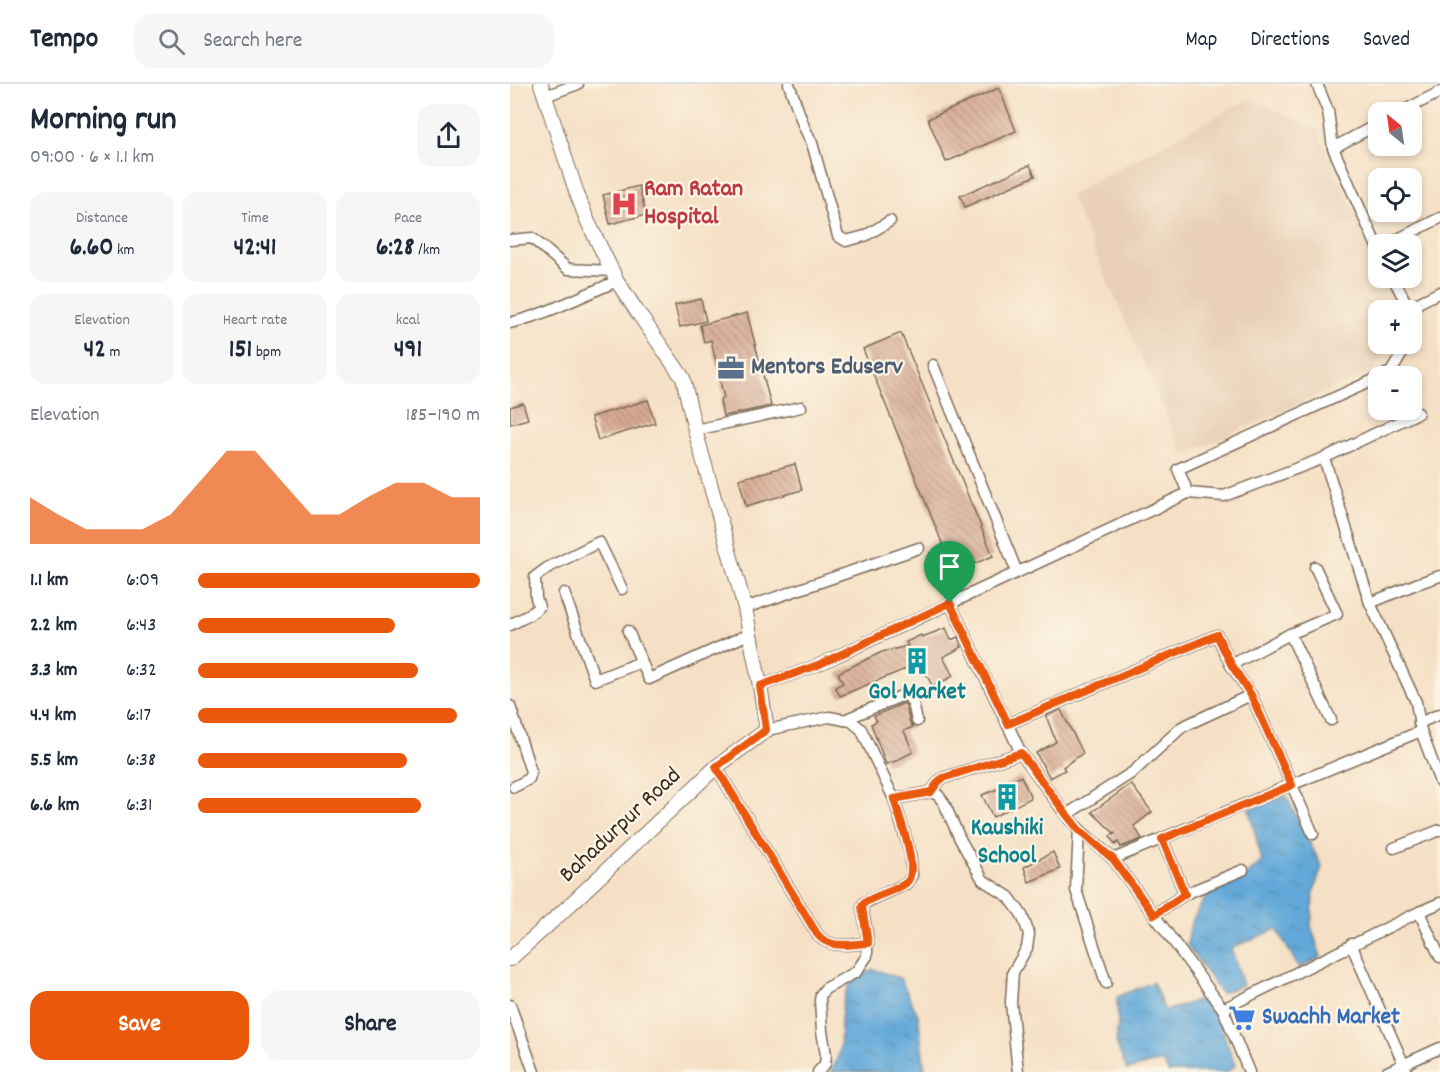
<!DOCTYPE html>
<html lang="en">
<head>
<meta charset="utf-8">
<style>
  body { margin:0; font-family:Dekko,sans-serif; background:#f6f6f7; color:#1f2937; height:100vh; display:flex; flex-direction:column; font-size:22px; white-space:nowrap }
  * { box-sizing:border-box; margin:0 }
  p { font-size:20px; color:#747a83 }
  .icon { flex:none; width:33px; height:33px; fill:none; stroke:currentColor; stroke-width:2; stroke-linecap:round; stroke-linejoin:round }
  .map { position:relative; flex:1; overflow:hidden }
  .side { display:flex; flex-direction:column; background:#fff; width:510px }
  .side>* { flex:none }
  .needle { width:39px; rotate:331deg }
  .fabs { position:absolute; left:858px; top:18px; display:grid; gap:12px }
  .fabs a { display:grid; place-items:center; width:54px; height:54px; border-radius:12px; background:#fff; box-shadow:0 3px 9px #0003; font-size:30px }
  .pin { position:absolute; display:grid; place-items:center; width:51px; height:51px; color:#fff; margin:-62px -26px; border-radius:50% 50% 50% 0; rotate:-45deg; box-shadow:0 0 6px #0007 }
  .pin .icon { rotate:45deg }
  .round { display:grid; place-items:center; flex:none; width:63px; height:63px; border-radius:18px; background:#f6f6f7 }
  .headline { display:flex; align-items:center; justify-content:space-between; height:102px; padding:0 30px }
  h1 { font-size:33px; font-weight:800; line-height:45px }
  .stats { display:grid; grid-template-columns:repeat(3,1fr); gap:9px; height:102px; padding:6px 30px }
  .stats div { display:grid; align-content:center; border-radius:15px; background:#f6f6f7; text-align:center }
  .stats b { font-size:26px; font-weight:800 }
  .stats small { font-size:16px; font-weight:400 }
  .stats p { font-size:16px }
  .chart { height:168px; padding:12px 30px }
  .chart p { display:flex; justify-content:space-between }
  .chart svg { width:100%; height:108px; margin-top:6px; fill:#ea580c; opacity:.7 }
  .button { display:flex; gap:12px; margin-top:auto; padding:12px 30px }
  .button a { flex:1; height:69px; border-radius:18px; background:#ea580c; color:#fff; font-size:24px; font-weight:800; line-height:69px; text-align:center }
  .button a+a { background:#f6f6f7; color:#1f2937 }
  ul { padding:0 30px; list-style:none; font-size:20px }
  li { display:grid; grid-template-columns:96px 72px 1fr; align-items:center; height:45px }
  li i { height:15px; border-radius:8px; background:#ea580c }
  header { display:flex; align-items:center; gap:36px; box-sizing:border-box; height:84px; padding:0 30px; background:#fff; border-bottom:2px solid #e0e1e3 }
  header strong { font-size:28px }
  nav { display:flex; gap:33px; margin-inline-start:auto; font-size:21px }
  .search { width:420px; height:54px; background:#f6f6f7; display:flex; align-items:center; gap:15px; box-sizing:border-box; padding:0 21px; border-radius:18px; color:#747a83; font-size:22px }
  main { display:flex; flex:1; min-height:0 }
  .map>svg:first-child { display:block }
</style>
</head>
<body>
<header>
<strong>Tempo</strong>
<div class="search"><svg class="icon" aria-label="search" viewBox="0 0 24 24"><circle cx="10" cy="10" r="6"/><path d="M15 15l6 6"/></svg>Search here</div>
<nav><a>Map</a><a>Directions</a><a>Saved</a></nav>
</header>
<main>
<section class="side">
<div class="headline"><div><h1>Morning run</h1><p>09:00 · 6 × 1.1 km</p></div><a class="round"><svg class="icon" aria-label="share" viewBox="0 0 24 24"><path d="M12 15V3M7 8l5-5 5 5M5 13v7h14v-7"/></svg></a></div>
<div class="stats">
<div><p>Distance</p><b>6.60<small> km</small></b></div>
<div><p>Time</p><b>42:41</b></div>
<div><p>Pace</p><b>6:28<small> /km</small></b></div>
</div>
<div class="stats">
<div><p>Elevation</p><b>42<small> m</small></b></div>
<div><p>Heart rate</p><b>151<small> bpm</small></b></div>
<div><p>kcal</p><b>491</b></div>
</div>
<div class="chart"><p><span>Elevation</span>185–190 m</p>
<svg viewBox="0 0 160 44" preserveAspectRatio="none"><path d="M0 44V25L10 32L20 38L30 38L40 38L50 32L60 19L70 6L80 6L90 19L100 32L110 32L120 25L130 19L140 19L150 25L160 25V44z"/></svg>
</div>
<ul>
<li><b>1.1 km</b>6:09<i style="width:100%"></i></li>
<li><b>2.2 km</b>6:43<i style="width:70%"></i></li>
<li><b>3.3 km</b>6:32<i style="width:78%"></i></li>
<li><b>4.4 km</b>6:17<i style="width:92%"></i></li>
<li><b>5.5 km</b>6:38<i style="width:74%"></i></li>
<li><b>6.6 km</b>6:31<i style="width:79%"></i></li>
</ul>
<div class="button"><a>Save</a><a>Share</a></div>
</section>
<div class="map">
<svg width="930" height="988" viewBox="0 0 930 988">
  <defs>
    <pattern id="water-ripples" width="26" height="14" patternUnits="userSpaceOnUse" patternTransform="scale(1.5)"><rect width="26" height="14" fill="#62a9d9"/><path d="M2 4q2-2 4 0t4 0M15 11q2-2 4 0t4 0" fill="none" stroke="#528aaf"/></pattern>
    <pattern id="building-back-hatch" width="6" height="6" patternUnits="userSpaceOnUse" patternTransform="scale(1.5)"><rect width="6" height="6" fill="#d7aa93"/><path d="M-1 5l2 2M0 0l6 6M5-1l2 2" fill="none" stroke="#b08b77"/></pattern>
  </defs>
  <rect width="100%" height="100%" fill="#fcf5e5"/>
  <filter id="ink" filterUnits="userSpaceOnUse"><feTurbulence type="fractalNoise" baseFrequency=".0167" numOctaves="2"/><feDisplacementMap in="SourceGraphic" scale="12" xChannelSelector="R" yChannelSelector="G"/><feConvolveMatrix kernelMatrix="1 2 1 2 8 2 1 2 1" color-interpolation-filters="sRGB"/></filter>
  <filter id="wash" filterUnits="userSpaceOnUse"><feTurbulence type="fractalNoise" baseFrequency=".008" numOctaves="4" result="noise"/><feDisplacementMap in="SourceGraphic" scale="24" xChannelSelector="R" yChannelSelector="G"/><feGaussianBlur stdDeviation="1.35" result="paint"/><feColorMatrix in="noise" values="0 0 0 0 0 0 0 0 0 0 0 0 0 0 0 0 0 1.4 0 .05"/><feComposite in="paint" operator="in"/></filter>
  <g filter="url(#wash)">
    <rect width="100%" height="100%" fill="#f5e0c5"/>
    <path fill="#e8cfb5" d="M740,14L807,46L868,178V194H875L891,226H868V260H878L865,286L674,371L560,111Z"/>
    <g fill="url(#water-ripples)" stroke="#4e6a7c" stroke-width="1.5">
      <path d="M776,712L812,783L804,806L801,842L811,873L789,884L767,845L721,864L733,901L711,909L677,861L681,839L697,811L731,796L752,777L739,725Z"/>
      <path d="M363,885L390,894L408,931L415,988H320C336,968 328,942 333,919C334,912 338,904 341,897Z"/>
      <path d="M643,898L655,927L692,915L706,927L725,982L717,988H658L654,978L642,979L617,986L606,959L608,938L607,913Z"/>
    </g>
    <g id="blocks">
      <g fill="url(#building-back-hatch)">
        <path d="M489,4L506,47L436,78L418,35Z"/>
        <path d="M520,81L525,92L455,123L450,112Z"/>
        <path d="M129,102L136,131L100,140L93,111Z"/>
        <path d="M191,215L196,237L170,243L165,221Z"/>
        <path d="M237,229L261,322L213,332L210,316L214,314L201,256L194,258L190,241Z"/>
        <path d="M391,249L483,472L444,488L353,265Z"/>
        <path d="M138,316L145,339L88,356L81,333Z"/>
        <path d="M13,319L18,335L0,340V323Z"/>
        <path d="M285,380L292,406L236,422L229,395Z"/>
        <path d="M436,544L441,556L448,553L452,563L433,573L443,592L423,603L410,579L330,612L325,603L333,599L328,589L372,568L398,562L396,558L411,551L412,553Z"/>
        <path d="M394,619L396,622L400,639L403,643L394,647L403,668L389,675V676L376,680L361,640L367,637L364,632Z"/>
        <path d="M551,626L573,669L553,683L555,686L540,694L526,669L546,658L536,632Z"/>
        <path d="M511,692L521,714L483,733L472,711L490,704Z"/>
        <path d="M621,700L642,728L624,742L632,755L611,763L608,758L605,761L600,752L605,750L582,728Z"/>
        <path d="M543,768L550,785L519,798L514,783Z"/>
      </g>
    </g>
  </g>
  <g filter="url(#ink)">
    <use href="#blocks" fill-opacity="0" stroke="#7c6a58" stroke-width="1.5"/>
    <g fill="none" stroke-linecap="round" stroke-linejoin="round">
      <defs>
        <g id="minor">
          <path d="M279,0L294,43L302,59L328,152L336,157L355,152L380,137"/>
          <path d="M807,0L818,27L823,64L868,165"/>
          <path d="M35,12L68,0"/>
          <path d="M891,28L930,8"/>
          <path d="M823,64L868,40"/>
          <path d="M0,156L22,154L58,185L103,187"/>
          <path d="M878,160L930,134"/>
          <path d="M883,194L900,226"/>
          <path d="M902,229L908,219L930,208"/>
          <path d="M0,239C37,230 72,212 107,197"/>
          <path d="M423,281L507,488"/>
          <path d="M872,292L881,288L890,273L894,260"/>
          <path d="M185,346L291,323"/>
          <path d="M814,374L908,329"/>
          <path d="M678,409L668,385L868,294"/>
          <path d="M54,509L85,596L131,578"/>
          <path d="M440,519L511,669L556,731L569,745L603,775L713,925L739,988"/>
          <path d="M235,524L409,464"/>
          <path d="M0,541L19,531L29,523L26,514L25,493L37,484L89,458L112,505"/>
          <path d="M118,547L139,595L241,549"/>
          <path d="M780,550L821,636"/>
          <path d="M721,581L780,550L827,530L805,483"/>
          <path d="M250,602L308,581L678,409L714,412L814,374L860,519"/>
          <path d="M0,622L21,688L19,695L4,703"/>
          <path d="M334,636L396,610L403,619L407,637"/>
          <path d="M909,639L930,630"/>
          <path d="M498,640L707,551L721,581L741,611L782,701L803,750"/>
          <path d="M257,646L319,633L341,637L351,645L384,715L400,768L402,791L396,800L354,819L352,823L357,850V872L346,888L315,905L311,910L310,916L312,947L316,971L315,980L308,988"/>
          <path d="M911,647L930,698"/>
          <path d="M206,683L307,850C320,866 339,860 358,859"/>
          <path d="M421,708L429,697L433,694L511,669"/>
          <path d="M384,715L421,708L428,711L434,719L450,755L473,796L499,813L512,831L519,850L517,864L503,888L501,918L508,988"/>
          <path d="M556,731L623,688L672,643L741,611"/>
          <path d="M569,745L566,806L596,899"/>
          <path d="M652,755L675,810"/>
          <path d="M884,764L930,746"/>
          <path d="M603,775L911,647L906,618L860,519L906,500L930,492"/>
          <path d="M909,828L930,819"/>
          <path d="M644,831L675,810L733,786"/>
          <path d="M841,860L897,988"/>
          <path d="M0,921L24,988"/>
          <path d="M713,925L909,828L930,873"/>
          <path d="M877,988L930,964"/>
        </g>
        <path id="tertiary" d="M0,875L49,831L206,683L257,646L250,602L235,524L185,346L173,294L126,226L107,197L78,138L67,110L31,0"/>
      </defs>
      <use href="#minor" stroke="#7c6a58" stroke-width="13"/>
      <use href="#tertiary" stroke="#7c6a58" stroke-width="16"/>
      <use href="#minor" stroke="#fff" stroke-width="10"/>
      <use href="#tertiary" stroke="#fff" stroke-width="14"/>
    </g>
  </g>
  <g fill="none" stroke-linecap="round" stroke-linejoin="round" filter="url(#ink)">
    <defs>
      <path id="route" d="M440,519L498,640L707,551L721,580L741,611L782,701L652,755L675,810L644,831L603,775L569,746L556,730L511,669L433,694L429,697L421,708L384,715C388,730 411,788 396,799C384,808 367,810 354,819L352,823L358,859C339,860 320,866 307,850L206,683L256,646L250,602L308,581Z"/>
    </defs>
    <use href="#route" stroke="#fff" stroke-width="12"/>
    <use href="#route" stroke="#ea580c" stroke-width="8"/>
  </g>
  <defs>
    <symbol id="hospital-bare" viewBox="-9 -9 18 18"><path d="M-5-5h3v3.5h4V-5h3V5h-3V1.5h-4V5h-3Z" fill="#e0444e" stroke="#fcf5e5" stroke-width="2.5" paint-order="stroke"/></symbol>
    <symbol id="office-bare" viewBox="-9 -9 18 18"><path d="M-6-3h4V-5.5h4V-3h4V5H-6ZM-1-4.5V-3h2v-1.5ZM-6 0V1H6V0Z" fill="#5c6f8a" stroke="#fcf5e5" stroke-width="2.5" paint-order="stroke"/></symbol>
    <symbol id="building-bare" viewBox="-9 -9 18 18"><path d="M-4-6H4V6H1V3H-1V6H-4ZM-2.5-4.3h1.7v1.8h-1.7ZM.8-4.3h1.7v1.8H.8ZM-2.5-1h1.7V.8h-1.7ZM.8-1h1.7V.8H.8Z" fill="#0f9aa8" stroke="#fcf5e5" stroke-width="2.5" paint-order="stroke"/></symbol>
    <symbol id="supermarket-bare" viewBox="-9 -9 18 18"><path d="M-6-5.5h2.5l.6 2H6L4.5 2H-2.5L-4.4-4H-6ZM-1.5 3.2a1.3 1.3 0 1 0 .1 0ZM3 3.2a1.3 1.3 0 1 0 .1 0Z" fill="#3f7fe0" stroke="#fcf5e5" stroke-width="2.5" paint-order="stroke"/></symbol>
  </defs>
  <g fill-rule="evenodd">
    <use href="#hospital-bare" x="95" y="101" width="38" height="38"/>
    <use href="#office-bare" x="202" y="265" width="38" height="38"/>
    <use href="#building-bare" x="388" y="558" width="38" height="38"/>
    <use href="#building-bare" x="478" y="694" width="38" height="38"/>
    <use href="#supermarket-bare" x="713" y="915" width="38" height="38"/>
  </g>
  <g text-anchor="middle" dominant-baseline="central" stroke-width="4.5" stroke-linejoin="round" paint-order="stroke">
    <g font-size="24" font-weight="bold" fill="#be3a42" stroke="#fcf5e5" text-anchor="start">
      <text x="134" y="106">Ram Ratan<tspan x="134" dy="28">Hospital</tspan></text>
    </g>
    <g font-size="24" font-weight="bold" fill="#4e5e75" stroke="#fcf5e5" text-anchor="start">
      <text x="241" y="284">Mentors Eduserv</text>
    </g>
    <g font-size="24" font-weight="bold" fill="#0d838f" stroke="#fcf5e5">
      <text x="407" y="609">Gol Market</text>
      <text x="497" y="745">Kaushiki<tspan x="497" dy="28">School</tspan></text>
    </g>
    <g font-size="24" fill="#3b2a1e" stroke="#fcf5e5">
      <text transform="translate(111 742) rotate(-43)">Bahadurpur Road</text>
    </g>
    <g font-size="24" font-weight="bold" fill="#366cbe" stroke="#fcf5e5" text-anchor="start">
      <text x="752" y="934">Swachh Market</text>
    </g>
  </g>
</svg>
<div class="fabs">
<a><svg class="needle" viewBox="-14 -14 28 28"><path d="M0-13l5 13h-10z" fill="#e53935"/><path d="M0 13l5-13h-10z" fill="#747a83"/></svg></a>
<a><svg class="icon" aria-label="locate" viewBox="0 0 24 24"><circle cx="12" cy="12" r="6"/><path d="M12 2v4M12 18v4M2 12h4M18 12h4"/></svg></a>
<a><svg class="icon" aria-label="layers" viewBox="0 0 24 24"><path d="M12 4l9 5-9 5-9-5zM3 14l9 5 9-5"/></svg></a>
<a>+</a>
<a>−</a>
</div>
<div class="pin" style="left:440px;top:519px;background:#1e9e55"><svg class="icon" aria-label="arrive" viewBox="0 0 24 24"><path d="M6 21V4h12l-3 4 3 4H6"/></svg></div>
</div>
</main>
</body>
</html>
